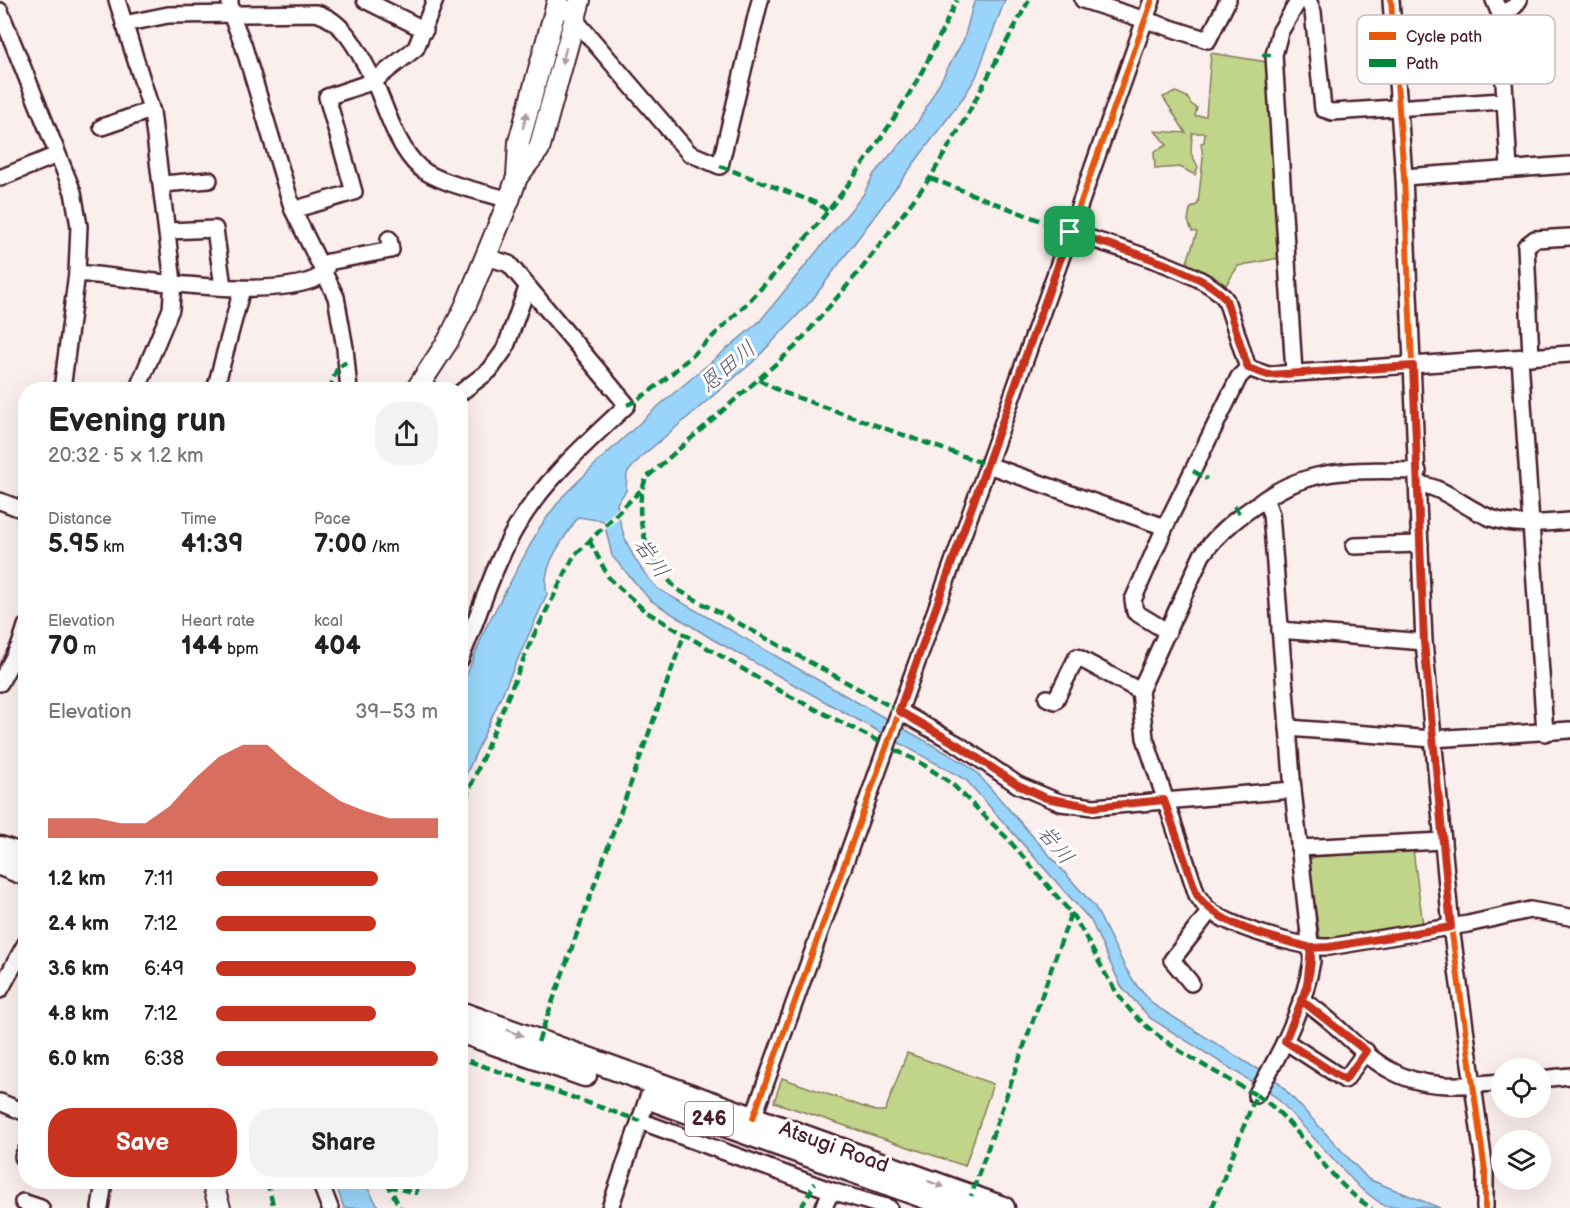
<!DOCTYPE html>
<html lang="en">
<head>
<meta charset="utf-8">
<style>
  body { margin:0; font-family:"Balsamiq Sans","Klee One",sans-serif; background:#f2f2f2; color:#222; height:100vh; display:flex; flex-direction:column; font-size:22px; white-space:nowrap }
  * { box-sizing:border-box; margin:0 }
  p { font-size:20px; color:#767676 }
  .icon { flex:none; width:33px; height:33px; fill:none; stroke:currentColor; stroke-width:2; stroke-linecap:round; stroke-linejoin:round }
  .map { position:relative; flex:1; overflow:hidden }
  .sheet { position:absolute; left:18px; top:382px; width:450px; height:807px; display:flex; flex-direction:column; background:#fff; border-radius:24px; box-shadow:0 6px 24px #0002 }
  .sheet>* { flex:none }
  .controls { position:absolute; left:1491px; top:1058px; display:grid; gap:12px }
  .controls a { display:grid; place-items:center; width:60px; height:60px; border-radius:50%; background:#fff; box-shadow:0 6px 24px #0002; font-size:30px }
  .pin { position:absolute; display:grid; place-items:center; width:51px; height:51px; color:#fff; margin:-26px; border-radius:12px; box-shadow:0 3px 9px #0006 }
  .round { display:grid; place-items:center; flex:none; width:63px; height:63px; border-radius:24px; background:#f2f2f2 }
  .summary { display:flex; align-items:center; justify-content:space-between; height:102px; padding:0 30px }
  h1 { font-size:33px; font-weight:700; line-height:45px }
  .figures { display:grid; grid-template-columns:repeat(3,1fr); gap:9px; height:102px; padding:6px 30px }
  .figures div { display:grid; align-content:center }
  .figures b { font-size:26px; font-weight:700 }
  .figures small { font-size:16px; font-weight:400 }
  .figures p { font-size:16px }
  .chart { height:168px; padding:12px 30px }
  .chart p { display:flex; justify-content:space-between }
  .chart svg { width:100%; height:108px; margin-top:6px; fill:#c8321e; opacity:.7 }
  .primary-button { display:flex; gap:12px; margin-top:auto; padding:12px 30px }
  .primary-button a { flex:1; height:69px; border-radius:24px; background:#c8321e; color:#fff; font-size:24px; font-weight:700; line-height:69px; text-align:center }
  .primary-button a+a { background:#f2f2f2; color:#222 }
  ul { padding:0 30px; list-style:none; font-size:20px }
  li { display:grid; grid-template-columns:96px 72px 1fr; align-items:center; height:45px }
  li i { height:15px; border-radius:8px; background:#c8321e }
  .map>svg:first-child { display:block }
</style>
</head>
<body>
<div class="map">
<svg width="1570" height="1208" viewBox="0 0 1570 1208">
  <rect width="100%" height="100%" fill="#fbefed"/>
  <filter id="ink" filterUnits="userSpaceOnUse"><feTurbulence type="fractalNoise" baseFrequency=".0167" numOctaves="2"/><feDisplacementMap in="SourceGraphic" scale="12" xChannelSelector="R" yChannelSelector="G"/><feConvolveMatrix kernelMatrix="1 2 1 2 8 2 1 2 1" color-interpolation-filters="sRGB"/></filter>
  <g filter="url(#ink)">
    <g fill="#c1d58a" stroke="#867a5a" stroke-width="1.5">
      <path d="M1211,53L1267,62L1279,258L1238,266L1226,285L1202,270L1186,265L1197,232L1192,231L1188,221L1190,209L1198,204L1203,158L1201,143L1204,142L1205,133H1192L1191,153L1198,167L1195,175L1180,167L1155,169L1154,152L1167,145L1155,131L1186,133L1163,97L1176,92L1187,97L1191,104L1197,108L1195,116H1206Z"/>
      <path d="M1413,850L1423,925L1326,943L1320,938L1308,861L1314,857Z"/>
      <path d="M907,1053L993,1084L965,1166L774,1102L782,1078L875,1111H885Z"/>
    </g>
    <g fill="#99d5fa" stroke="#798ca7" stroke-width="1.5">
      <path d="M977,0H1005L976,77L965,95L812,300L753,362L642,456L627,473L626,491L617,503C620,536 635,565 658,589L964,763L977,773L1095,907L1126,969L1137,986L1154,1005L1278,1082L1368,1179L1440,1208L1384,1206L1359,1187L1276,1097L1150,1018L1121,986L1091,921L966,780L712,639L650,600L612,556L604,521L578,517C564,539 540,566 547,594L461,786V689L486,627L540,527L563,496L601,459L655,409L760,321L863,195L874,174L916,125L964,39L973,5Z"/>
      <path d="M335,1182H364L379,1208H344Z"/>
    </g>
    <path fill="#fbefed" d="M620,506L621,516L604,531L601,524Z"/>
    <g fill="none" stroke-linecap="round" stroke-linejoin="round">
      <defs>
        <g id="minor">
          <path d="M117,0L152,112L173,282L171,309L137,390"/>
          <path d="M230,0V12L243,44L293,210L336,297L345,348L349,390"/>
          <path d="M365,0L425,30"/>
          <path d="M558,0L689,153L720,166L760,0"/>
          <path d="M1083,0L1208,40L1228,0"/>
          <path d="M1308,0L1313,12L1323,109L1332,112L1503,101"/>
          <path d="M1391,0L1404,177L1424,642L1451,927L1485,1171V1208"/>
          <path d="M1494,0L1500,14L1509,169"/>
          <path d="M0,11L73,192L79,226L77,273L62,390"/>
          <path d="M1500,14L1514,7L1519,0"/>
          <path d="M124,24L168,15L316,13C346,21 360,55 374,81L416,48L435,0"/>
          <path d="M1393,38L1499,32"/>
          <path d="M102,127L151,110"/>
          <path d="M1404,177L1570,165"/>
          <path d="M0,178L57,155"/>
          <path d="M163,184L209,180"/>
          <path d="M293,210L354,192L327,97L374,81C386,108 397,148 420,168C440,184 484,192 509,200"/>
          <path d="M168,231L215,229L223,287"/>
          <path d="M1070,232C1105,244 1208,272 1226,300L1248,368"/>
          <path d="M77,273C134,278 271,302 319,277C325,274 326,269 328,262L391,250L389,239"/>
          <path d="M1531,357L1526,246L1535,239L1570,237"/>
          <path d="M1520,358L1545,733"/>
          <path d="M1248,368L1268,375L1570,354"/>
          <path d="M1294,372L1274,55L1280,32L1299,0"/>
          <path d="M215,390L242,289"/>
          <path d="M460,393L490,370L505,349L527,288"/>
          <path d="M988,465L1165,527"/>
          <path d="M1418,484C1445,487 1466,509 1491,518C1516,527 1544,523 1570,521"/>
          <path d="M1265,499C1241,515 1219,531 1202,555L1140,691L1145,738L1197,895C1201,900 1204,906 1209,910C1231,927 1301,948 1329,947L1468,924L1530,910L1570,917"/>
          <path d="M0,501L26,511"/>
          <path d="M1354,546L1420,544"/>
          <path d="M1280,630L1424,642"/>
          <path d="M1168,632L1135,612L1133,600L1165,527L1239,377L1248,368"/>
          <path d="M460,660C479,616 492,568 517,526C546,478 587,443 627,405L509,264L487,257"/>
          <path d="M0,683L20,645L26,626"/>
          <path d="M1047,698L1055,701L1077,657L1140,691"/>
          <path d="M899,711L959,745L1018,785L1061,803L1094,807L1293,790"/>
          <path d="M1288,728L1433,739L1570,730"/>
          <path d="M1299,848L1443,841"/>
          <path d="M1191,983L1172,960L1210,911"/>
          <path d="M0,990L26,943"/>
          <path d="M1301,1000C1334,1018 1356,1051 1388,1069C1423,1090 1463,1086 1502,1082"/>
          <path d="M1285,1041L1345,1080L1366,1051"/>
          <path d="M1540,1079L1570,1076"/>
          <path d="M1256,1095C1280,1054 1304,1008 1312,961L1293,790L1271,514L1265,499C1312,466 1363,470 1418,471"/>
          <path d="M0,1102L26,1113"/>
          <path d="M753,1118L988,465L1152,0"/>
          <path d="M640,1121L832,1191L889,1208"/>
          <path d="M23,1157L26,1151"/>
          <path d="M320,1182L330,1208"/>
          <path d="M23,1202L41,1208"/>
          <path d="M100,1208L104,1182"/>
          <path d="M610,1208L648,1097"/>
          <path d="M823,1208L832,1191"/>
        </g>
        <g id="major">
          <path d="M517,177L539,149L580,0"/>
          <path d="M416,390L448,341L465,307L509,200L517,177L519,142L558,0"/>
          <path d="M212,1182L220,1208"/>
        </g>
        <g id="highway">
          <path d="M0,848L26,857"/>
          <path d="M0,864L26,874"/>
          <path d="M460,1013L1003,1208"/>
          <path d="M460,1031L585,1075"/>
          <path d="M658,1101L956,1208"/>
        </g>
      </defs>
      <use href="#minor" stroke="#4a1f2b" stroke-width="20"/>
      <use href="#major" stroke="#4a1f2b" stroke-width="24"/>
      <use href="#highway" stroke="#4a1f2b" stroke-width="27"/>
      <use href="#minor" stroke="#fff" stroke-width="15"/>
      <use href="#major" stroke="#fff" stroke-width="20"/>
      <use href="#highway" stroke="#fff" stroke-width="22"/>
      <g stroke="#00873e" stroke-width="4.5" stroke-dasharray="9 4.5" stroke-linecap="butt">
        <path d="M1262,55H1274"/>
        <path d="M720,166L819,204L827,211"/>
        <path d="M930,178L1070,232"/>
        <path d="M759,380L782,392L988,465"/>
        <path d="M329,390L337,369L346,362"/>
        <path d="M627,405C650,395 680,366 699,349C782,274 854,186 912,89C929,61 942,30 957,0"/>
        <path d="M1193,471L1207,479"/>
        <path d="M1234,506L1241,516"/>
        <path d="M589,540L609,578L645,611L780,691L921,763L951,783L1007,838L1071,913L971,1196"/>
        <path d="M899,711L678,590C649,562 630,519 646,478L795,347L863,267L930,178L964,121L1029,0"/>
        <path d="M460,812L532,639L574,556L641,490"/>
        <path d="M1071,913C1091,942 1103,976 1125,1004C1157,1044 1212,1069 1256,1095L1212,1208"/>
        <path d="M538,1042L684,635"/>
        <path d="M460,1066L463,1059L640,1121"/>
        <path d="M1256,1095C1297,1118 1327,1183 1372,1208"/>
        <path d="M267,1182L274,1208"/>
        <path d="M387,1182L400,1208"/>
        <path d="M388,1186L416,1193L420,1182"/>
        <path d="M801,1208L815,1183"/>
      </g>
      <defs>
        <g id="cycleway">
          <path d="M1391,0L1404,177L1424,642L1451,927L1485,1171V1208"/>
          <path d="M753,1118L988,465L1152,0"/>
        </g>
      </defs>
      <use href="#cycleway" stroke="#fff" stroke-width="10"/>
      <use href="#cycleway" stroke="#e8590c" stroke-width="6"/>
    </g>
    <defs><path id="oneway-solid" d="M-6-.8H1V-3.2L6.5 0L1 3.2V.8H-6Z" transform="scale(1.5)"/></defs>
    <g fill="#ae9aa0">
      <use href="#oneway-solid" transform="translate(564 56) rotate(105)"/>
      <use href="#oneway-solid" transform="translate(525 120) rotate(-75)"/>
      <use href="#oneway-solid" transform="translate(515 1033) rotate(20)"/>
      <use href="#oneway-solid" transform="translate(936 1184) rotate(20)"/>
    </g>
  </g>
  <g fill="none" stroke-linecap="round" stroke-linejoin="round" filter="url(#ink)">
    <defs>
      <path id="route" d="M1070,232L899,711L958,745L1018,785L1046,798L1094,807L1164,800L1197,895C1221,928 1273,937 1311,948L1307,988L1301,1000L1366,1051L1345,1080L1285,1041C1297,1010 1313,982 1311,948L1329,947L1451,927L1424,642L1413,366L1268,375L1248,368L1226,300C1209,272 1105,244 1070,232"/>
    </defs>
    <use href="#route" stroke="#fff" stroke-width="12"/>
    <use href="#route" stroke="#c8321e" stroke-width="8"/>
  </g>
  <g text-anchor="middle" dominant-baseline="central" stroke-width="6" stroke-linejoin="round" paint-order="stroke">
    <rect fill="#fff" stroke="#80626b" stroke-width="1.5" x="685" y="1102" width="48" height="34" rx="4.5"/>
    <g font-size="20" font-weight="bold" fill="#4a1f2b">
      <text x="709" y="1119">246</text>
    </g>
    <g font-size="21" fill="#4a1f2b" stroke="#fff">
      <text transform="translate(834 1147) rotate(20)">Atsugi Road</text>
    </g>
    <g font-size="22" font-style="italic" fill="#625669" stroke="#fff">
      <text transform="translate(728 367) rotate(-40)">恩田川</text>
      <text transform="translate(651 558) rotate(55)">岩川</text>
      <text transform="translate(1055 845) rotate(50)">岩川</text>
    </g>
  </g>
  <rect x="1357" y="15" width="198" height="69" rx="9" fill="#fff" stroke="#c9bcbf" stroke-width="1.5"/>
  <rect x="1369" y="32" width="27" height="8" fill="#e8590c"/>
  <rect x="1369" y="59" width="27" height="8" fill="#00873e"/>
  <g font-size="16" fill="#4a1f2b">
    <text x="1406" y="42">Cycle path</text>
    <text x="1406" y="69">Path</text>
  </g>
</svg>
<div class="controls">
<a><svg class="icon" aria-label="locate" viewBox="0 0 24 24"><circle cx="12" cy="12" r="6"/><path d="M12 2v4M12 18v4M2 12h4M18 12h4"/></svg></a>
<a><svg class="icon" aria-label="layers" viewBox="0 0 24 24"><path d="M12 4l9 5-9 5-9-5zM3 14l9 5 9-5"/></svg></a>
</div>
<div class="pin" style="left:1070px;top:232px;background:#1e9e55"><svg class="icon" aria-label="arrive" viewBox="0 0 24 24"><path d="M6 21V4h12l-3 4 3 4H6"/></svg></div>
<section class="sheet">
<div class="summary"><div><h1>Evening run</h1><p>20:32 · 5 × 1.2 km</p></div><a class="round"><svg class="icon" aria-label="share" viewBox="0 0 24 24"><path d="M12 15V3M7 8l5-5 5 5M5 13v7h14v-7"/></svg></a></div>
<div class="figures">
<div><p>Distance</p><b>5.95<small> km</small></b></div>
<div><p>Time</p><b>41:39</b></div>
<div><p>Pace</p><b>7:00<small> /km</small></b></div>
</div>
<div class="figures">
<div><p>Elevation</p><b>70<small> m</small></b></div>
<div><p>Heart rate</p><b>144<small> bpm</small></b></div>
<div><p>kcal</p><b>404</b></div>
</div>
<div class="chart"><p><span>Elevation</span>39–53 m</p>
<svg viewBox="0 0 160 44" preserveAspectRatio="none"><path d="M0 44V36L10 36L20 36L30 38L40 38L50 31L60 20L70 11L80 6L90 6L100 15L110 22L120 29L130 33L140 36L150 36L160 36V44z"/></svg>
</div>
<ul>
<li><b>1.2 km</b>7:11<i style="width:73%"></i></li>
<li><b>2.4 km</b>7:12<i style="width:72%"></i></li>
<li><b>3.6 km</b>6:49<i style="width:90%"></i></li>
<li><b>4.8 km</b>7:12<i style="width:72%"></i></li>
<li><b>6.0 km</b>6:38<i style="width:100%"></i></li>
</ul>
<div class="primary-button"><a>Save</a><a>Share</a></div>
</section>
</div>
</body>
</html>
